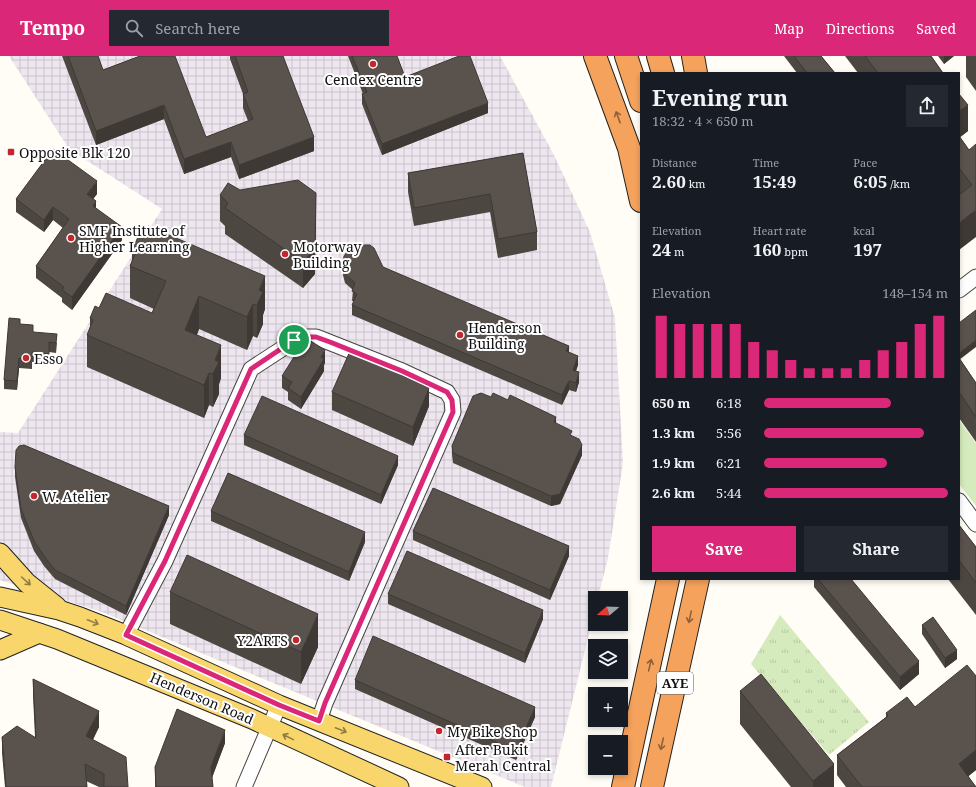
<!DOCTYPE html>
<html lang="en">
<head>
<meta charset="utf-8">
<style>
  body { margin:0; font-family:"Noto Serif",serif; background:#242831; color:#f1f3f6; height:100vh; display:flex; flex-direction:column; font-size:15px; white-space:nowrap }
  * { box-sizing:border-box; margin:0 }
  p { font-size:13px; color:#9ea1a6 }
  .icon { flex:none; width:22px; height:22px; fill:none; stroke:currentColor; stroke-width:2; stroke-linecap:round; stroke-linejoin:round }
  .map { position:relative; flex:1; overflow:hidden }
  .side { position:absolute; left:640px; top:16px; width:320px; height:508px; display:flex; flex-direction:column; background:#171b24; border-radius:0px; box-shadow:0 2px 6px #0003 }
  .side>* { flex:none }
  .needle { width:26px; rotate:251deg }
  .fabs { position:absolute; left:588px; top:535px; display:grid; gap:8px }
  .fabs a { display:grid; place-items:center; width:40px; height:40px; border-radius:0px; background:#171b24; box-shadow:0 2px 6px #0003; font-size:20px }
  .pin { position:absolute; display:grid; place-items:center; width:34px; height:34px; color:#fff; margin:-17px; border:2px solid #fff; border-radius:50%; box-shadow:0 1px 4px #0007 }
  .round { display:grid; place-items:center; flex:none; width:42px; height:42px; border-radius:0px; background:#242831 }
  .summary { display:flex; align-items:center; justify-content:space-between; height:68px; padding:0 12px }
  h1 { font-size:22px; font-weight:700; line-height:30px }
  .figures { display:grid; grid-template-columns:repeat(3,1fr); gap:6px; height:68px; padding:4px 12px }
  .figures div { display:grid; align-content:center }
  .figures b { font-size:17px; font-weight:700 }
  .figures small { font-size:11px; font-weight:400 }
  .figures p { font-size:11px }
  .chart { height:112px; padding:8px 12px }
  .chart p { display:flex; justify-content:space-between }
  .chart svg { width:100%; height:72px; margin-top:4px; stroke:#db2777; stroke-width:6 }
  .cta { display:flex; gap:8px; margin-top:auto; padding:8px 12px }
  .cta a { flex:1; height:46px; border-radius:0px; background:#db2777; color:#fff; font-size:16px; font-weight:700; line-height:46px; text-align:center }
  .cta a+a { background:#242831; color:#f1f3f6 }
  ul { padding:0 12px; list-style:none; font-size:13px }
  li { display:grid; grid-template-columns:64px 48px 1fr; align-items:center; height:30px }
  li i { height:10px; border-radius:5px; background:#db2777 }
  header { display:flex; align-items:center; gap:24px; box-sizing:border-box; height:56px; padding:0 20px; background:#db2777; color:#fff }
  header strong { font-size:19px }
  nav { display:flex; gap:22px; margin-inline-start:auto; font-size:14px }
  .search { width:280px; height:36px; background:#242831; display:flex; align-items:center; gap:10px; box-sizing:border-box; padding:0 14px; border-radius:0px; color:#9ea1a6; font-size:15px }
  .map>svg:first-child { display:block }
</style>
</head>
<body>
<header>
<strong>Tempo</strong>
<div class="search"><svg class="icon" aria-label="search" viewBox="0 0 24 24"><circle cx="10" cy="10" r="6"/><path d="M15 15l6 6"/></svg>Search here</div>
<nav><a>Map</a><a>Directions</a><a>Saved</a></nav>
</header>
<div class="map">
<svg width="976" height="731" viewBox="0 0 976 731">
  <defs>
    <pattern id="industrial-grid" width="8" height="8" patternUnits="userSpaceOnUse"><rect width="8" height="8" fill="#eee6ef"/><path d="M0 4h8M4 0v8" fill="none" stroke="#cbc4cc"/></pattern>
    <pattern id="grass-tufts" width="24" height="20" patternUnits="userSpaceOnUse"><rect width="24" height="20" fill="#d5ebbd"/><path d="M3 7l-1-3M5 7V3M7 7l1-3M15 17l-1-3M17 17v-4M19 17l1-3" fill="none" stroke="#b6c8a1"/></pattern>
  </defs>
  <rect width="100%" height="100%" fill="#fffdf5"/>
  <path fill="url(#industrial-grid)" d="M9,0H500L554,99L590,176L615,262L623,407L608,502L598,542H595V554L551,731H525L102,556L0,524V376L18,377L162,153L69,93Z"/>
  <path fill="url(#grass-tufts)" d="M780,559L869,666L829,699L751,608Z"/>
  <path fill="#d5ebbd" d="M959,364L976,387V450L959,428Z"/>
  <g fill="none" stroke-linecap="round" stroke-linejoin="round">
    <defs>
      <g id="minor">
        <path d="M959,234L976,221"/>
        <path d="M959,445L976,468"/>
        <path d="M126,579L165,505L251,313L294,285L306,281H316L402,315L447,336L452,344L453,356L325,647L319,665"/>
        <path d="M244,731L279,649"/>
      </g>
      <g id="major">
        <path d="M0,497L27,527L57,551"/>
        <path d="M0,541L59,554L80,561L126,579L279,649L482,731"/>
        <path d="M0,564L57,583L252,663L399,731"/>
        <path d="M0,594L39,577"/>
      </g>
      <g id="highway">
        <path d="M595,0L629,92L641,145"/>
        <path d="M626,0L641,45"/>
        <path d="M658,0L663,17"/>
        <path d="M693,0L696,17"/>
        <path d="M623,731L668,523"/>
        <path d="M652,731L698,523"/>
      </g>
    </defs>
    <use href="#minor" stroke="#444" stroke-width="17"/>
    <use href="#major" stroke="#222" stroke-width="21"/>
    <use href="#highway" stroke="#222" stroke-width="24"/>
    <use href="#minor" stroke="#fff" stroke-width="15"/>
    <use href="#major" stroke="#f9d66b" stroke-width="19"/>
    <use href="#highway" stroke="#f5a25d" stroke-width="22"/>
  </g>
  <g fill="#4d4742">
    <path d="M62,0H98L103,14L140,0L206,81L248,65L243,52V38L230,3V0H283L314,95L239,123L231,101L184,118L164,63L96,89Z"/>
    <path d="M348,0H397L405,21L488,57L382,99L362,48V38H363Z"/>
    <path d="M784,0H821L835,17H797Z"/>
    <path d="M845,0H931L943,17H858Z"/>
    <path d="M938,0H954L944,8Z"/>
    <path d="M966,0H976V35L966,21Z"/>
    <path d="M959,38L968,75L960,81L969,94L976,181L959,138Z"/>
    <path d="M523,97L537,176V194L498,202L490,156L414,170L408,136V117Z"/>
    <path d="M240,134L316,163L315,218L303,232L225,178V170L220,165V139Z"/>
    <path d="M97,138L93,143L96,152L122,184L72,254L62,246V242L36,222V210L63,172L53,164L44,176L16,156V143Z"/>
    <path d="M132,194L265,253L263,259V268L257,282L253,280L247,294L199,273L197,279L221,322L219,328V338L213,351L209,349L204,362L87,311V279L90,272V262L99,252L152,257L154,253L130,242V210L132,205Z"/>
    <path d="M343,209L383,211L569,296L578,309L576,315L579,326L576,336L569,334L562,349L352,259V249L354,245H352L353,234L345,227L343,219Z"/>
    <path d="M959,267L960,303L976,327V386L959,362Z"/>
    <path d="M20,268L33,276L57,287L56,297L49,296V307L32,306V313L19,312L17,334L4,333V324Z"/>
    <path d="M325,307L324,309V315L301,353L288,344V336L282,332V320Z"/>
    <path d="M332,336L429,350L413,390L332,354Z"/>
    <path d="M491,341L556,368L572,380L582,399L560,448L551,450L453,407L452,399V390Z"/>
    <path d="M244,379L398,409L381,448L244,389Z"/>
    <path d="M15,411L169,459L126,559L55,523L44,510L34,495L21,462L15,421Z"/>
    <path d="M211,455L365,486L349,525L211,465Z"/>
    <path d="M959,469L976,491V559L948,523H959Z"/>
    <path d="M413,475L569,500L550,544L413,484Z"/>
    <path d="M814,523H851L919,618L900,634L814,531Z"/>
    <path d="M170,536L318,591L301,628L170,568Z"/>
    <path d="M388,538L543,563L525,607L388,548Z"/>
    <path d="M922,569L957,603L945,612L922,578Z"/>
    <path d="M976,620V714L968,720L976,731H846L837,719V699L886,661V657L915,651Z"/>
    <path d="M33,623L99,671L93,684L128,731H99L86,725L87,731H5L2,697V681H35L33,639Z"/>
    <path d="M355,624L535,661L516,704L355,633Z"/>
    <path d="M740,635L834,731H791L740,668Z"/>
    <path d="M225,687L212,722L213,731H155V711Z"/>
  </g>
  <g fill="#3f3936">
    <path d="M944,0H954L944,8Z"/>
    <path d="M488,47V57L382,99V88Z"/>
    <path d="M164,49V63L96,89V75Z"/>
    <path d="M968,49V75L959,82V55Z"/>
    <path d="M314,81V95L239,123V109Z"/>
    <path d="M231,86V101L184,118V103Z"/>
    <path d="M97,125V138L87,151V138Z"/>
    <path d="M316,137L315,218L303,232V206Z"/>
    <path d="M96,145V157L93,150Z"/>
    <path d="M53,151V164L44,176V164Z"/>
    <path d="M976,154V181L959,194V167Z"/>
    <path d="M122,171V184L72,254V241Z"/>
    <path d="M265,220V253L263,259V268L257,282V249L259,234Z"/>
    <path d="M199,240V273L185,307V274Z"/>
    <path d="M253,248V280L247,294V261Z"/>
    <path d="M976,284V291L959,304V297Z"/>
    <path d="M221,289V322L219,328V338L213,351V318L215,304Z"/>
    <path d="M569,290V299L566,295Z"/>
    <path d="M325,294V307L324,309V315L301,353V341L321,301Z"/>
    <path d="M578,300V309L573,323V314Z"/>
    <path d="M19,302V312L17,334V325Z"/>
    <path d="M579,316V326L576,336V327Z"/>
    <path d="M209,317V349L204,362V329Z"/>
    <path d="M569,325V334L562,349V339Z"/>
    <path d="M429,332V350L413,390V371Z"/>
    <path d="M556,361V370L554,366Z"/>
    <path d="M582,389V399L560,448L551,450V440Z"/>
    <path d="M398,400V409L381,448V439Z"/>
    <path d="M169,450V459L126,559V550Z"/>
    <path d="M365,476V486L349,525V516Z"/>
    <path d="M569,490V500L550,544V534Z"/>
    <path d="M543,554V563L525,607V597Z"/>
    <path d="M318,558V591L301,628V596Z"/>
    <path d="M957,594V603L945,612V602Z"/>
    <path d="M919,605V618L900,634V621Z"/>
    <path d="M535,651V661L516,704V695Z"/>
    <path d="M99,655V671L86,696V680Z"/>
    <path d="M225,674V687L211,724V711Z"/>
    <path d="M976,694V714L959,728V708Z"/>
    <path d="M834,708V731H813V725Z"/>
  </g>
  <g fill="#5a524d" stroke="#3f3936">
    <path d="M68,0H98L103,14L140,0H175L206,81L253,63L243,38L248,36L235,0H283L314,81L239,109L231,86L184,103L164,49L96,75Z"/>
    <path d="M352,0H397L405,21L459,0H470L488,47L382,88L362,38L367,36Z"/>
    <path d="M794,0H821L835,17H807Z"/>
    <path d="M865,0H931L943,17H878Z"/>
    <path d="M959,38L968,49L959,55Z"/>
    <path d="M959,80L969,94L976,88V154L959,167V139L972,129L959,112Z"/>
    <path d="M53,93L97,125L87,138L96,145L93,150L122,171L72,241L62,234L64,231L36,210L69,163L53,151L44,164L16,143Z"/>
    <path d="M523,97L537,176L498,183L490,138L414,152L408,117Z"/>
    <path d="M298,124L316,137L315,193L303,206L225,152L228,147L220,139L228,127L240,134Z"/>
    <path d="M148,170L265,220L259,234L263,236L257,249L253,248L247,261L199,240L185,274L221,289L215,304L219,306L213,318L209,317L204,329L87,279L93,264L90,262L95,250L99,252L106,237L152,257L166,225L130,210L136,196L132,194L138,181L143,183Z"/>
    <path d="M356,189H370L374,192L383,211L569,290L566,295L578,300L573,314L579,316L576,327L569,325L562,339L352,249L357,238L352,235L355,227L345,218L343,209L344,200L349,193Z"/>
    <path d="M976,254V284L959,297V267Z"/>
    <path d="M9,262L20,263V268L33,269V276L57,278L56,287L49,286V298L32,296V303L19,302L17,325L4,324Z"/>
    <path d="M306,282L325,294L321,301L324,303L301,341L288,332L292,326L282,320Z"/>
    <path d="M350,295L429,332L413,371L332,336Z"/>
    <path d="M959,302L976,327V361L959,336Z"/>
    <path d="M481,337L491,341L493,337L508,344L510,339L556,361L554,366L572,375L570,379L579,383L582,389L560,438L551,440L453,397L452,390L473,340Z"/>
    <path d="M262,340L398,400L381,439L244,379Z"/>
    <path d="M24,389L169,450L126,550L55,514L44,500L34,485L21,453L15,411L16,394L19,390Z"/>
    <path d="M228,417L365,476L349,516L211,455Z"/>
    <path d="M433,432L569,490L550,534L413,475Z"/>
    <path d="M959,469L976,491V527L959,504Z"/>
    <path d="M407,495L543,554L525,597L388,538Z"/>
    <path d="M187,499L318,558L301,596L170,536Z"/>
    <path d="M818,523H851L919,605L900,621Z"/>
    <path d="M933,561L957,594L945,602L922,569Z"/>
    <path d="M373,580L535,651L516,695L355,624Z"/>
    <path d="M967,609L976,620V694L959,708L976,731H862L837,699L888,660L886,657L907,641L915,651Z"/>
    <path d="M761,618L834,708L813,725L740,635Z"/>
    <path d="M33,623L99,655L86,680L126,701L128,731H104V718L85,708L87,731H6L2,681L17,670L36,682Z"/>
    <path d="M177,653L225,674L211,711L213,731H156L155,711Z"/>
  </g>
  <defs><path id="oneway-shaft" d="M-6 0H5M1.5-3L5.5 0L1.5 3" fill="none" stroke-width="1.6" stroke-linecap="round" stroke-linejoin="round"/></defs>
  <g stroke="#8e613b">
    <use href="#oneway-shaft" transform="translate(618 61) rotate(-110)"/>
    <use href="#oneway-shaft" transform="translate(690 561) rotate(102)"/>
    <use href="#oneway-shaft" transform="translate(650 609) rotate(-77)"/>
    <use href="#oneway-shaft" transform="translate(662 688) rotate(103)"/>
  </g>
  <g stroke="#917d42">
    <use href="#oneway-shaft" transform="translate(26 525) rotate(42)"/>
    <use href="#oneway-shaft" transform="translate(93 566) rotate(22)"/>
    <use href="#oneway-shaft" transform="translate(341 674) rotate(22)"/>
    <use href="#oneway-shaft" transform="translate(288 681) rotate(-154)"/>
  </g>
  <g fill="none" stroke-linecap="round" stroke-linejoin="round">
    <defs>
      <path id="route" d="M306,281H316L330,286L402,315L447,336L452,344L453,356L325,647L319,665L279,649L126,579L165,505L251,313L294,284Z"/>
    </defs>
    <use href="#route" stroke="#fff" stroke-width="8"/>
    <use href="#route" stroke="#db2777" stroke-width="5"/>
  </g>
  <g fill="#c4262e" stroke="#fff" stroke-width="1.5">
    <circle cx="373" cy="8" r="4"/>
    <rect x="7" y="92" width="8" height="8" rx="2"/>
    <circle cx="71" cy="182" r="4"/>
    <circle cx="285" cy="198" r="4"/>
    <circle cx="460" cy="279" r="4"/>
    <circle cx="26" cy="302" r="4"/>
    <circle cx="34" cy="440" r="4"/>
    <circle cx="296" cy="584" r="4"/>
    <circle cx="439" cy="675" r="4"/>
    <rect x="443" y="697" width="8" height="8" rx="2"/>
  </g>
  <g text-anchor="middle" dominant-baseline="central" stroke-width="4" stroke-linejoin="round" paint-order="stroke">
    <rect fill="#fff" stroke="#585858" stroke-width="1" x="657" y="616" width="36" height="22" rx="3"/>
    <g font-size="13" font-weight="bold" fill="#111">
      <text x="675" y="627">AYE</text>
    </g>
    <g font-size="14" fill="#111" stroke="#fff" text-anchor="start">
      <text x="373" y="23" text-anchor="middle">Cendex Centre</text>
      <text x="19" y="96">Opposite Blk 120</text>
      <text x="79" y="174">SMF Institute of<tspan x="79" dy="16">Higher Learning</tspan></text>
      <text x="293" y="190">Motorway<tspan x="293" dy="16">Building</tspan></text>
      <text x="468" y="271">Henderson<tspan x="468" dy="16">Building</tspan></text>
      <text x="34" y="302">Esso</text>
      <text x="42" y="440">W. Atelier</text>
      <text x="288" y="584" text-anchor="end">Y2ARTS</text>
      <text x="447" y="675">My Bike Shop</text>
      <text x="455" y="693">After Bukit<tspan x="455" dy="16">Merah Central</tspan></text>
    </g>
    <g font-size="14" fill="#111" stroke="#fff">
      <text transform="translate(202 642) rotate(23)">Henderson Road</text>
    </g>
  </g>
</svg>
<div class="fabs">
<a><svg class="needle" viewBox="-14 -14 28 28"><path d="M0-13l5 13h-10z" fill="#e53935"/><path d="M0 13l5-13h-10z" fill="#9ea1a6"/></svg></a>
<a><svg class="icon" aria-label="layers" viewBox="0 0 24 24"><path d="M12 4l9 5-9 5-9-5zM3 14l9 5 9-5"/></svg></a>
<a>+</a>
<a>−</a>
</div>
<div class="pin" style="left:294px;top:284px;background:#1e9e55"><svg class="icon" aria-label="arrive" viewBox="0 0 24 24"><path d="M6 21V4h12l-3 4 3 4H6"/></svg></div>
<section class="side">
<div class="summary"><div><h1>Evening run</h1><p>18:32 · 4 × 650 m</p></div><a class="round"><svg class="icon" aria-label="share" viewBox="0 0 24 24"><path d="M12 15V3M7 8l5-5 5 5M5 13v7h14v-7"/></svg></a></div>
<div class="figures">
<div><p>Distance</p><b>2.60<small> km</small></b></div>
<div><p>Time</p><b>15:49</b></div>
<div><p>Pace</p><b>6:05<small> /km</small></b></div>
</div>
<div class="figures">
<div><p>Elevation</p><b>24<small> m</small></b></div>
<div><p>Heart rate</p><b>160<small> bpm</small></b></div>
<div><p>kcal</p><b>197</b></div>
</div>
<div class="chart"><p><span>Elevation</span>148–154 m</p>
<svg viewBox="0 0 160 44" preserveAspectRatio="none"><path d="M5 44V6M15 44V11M25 44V11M35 44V11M45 44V11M55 44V22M65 44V27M75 44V33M85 44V38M95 44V38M105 44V38M115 44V33M125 44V27M135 44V22M145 44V11M155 44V6"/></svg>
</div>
<ul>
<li><b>650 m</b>6:18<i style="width:69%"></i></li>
<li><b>1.3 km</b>5:56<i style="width:87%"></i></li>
<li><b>1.9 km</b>6:21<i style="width:67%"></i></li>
<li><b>2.6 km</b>5:44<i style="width:100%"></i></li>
</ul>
<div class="cta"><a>Save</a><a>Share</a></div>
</section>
</div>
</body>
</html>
